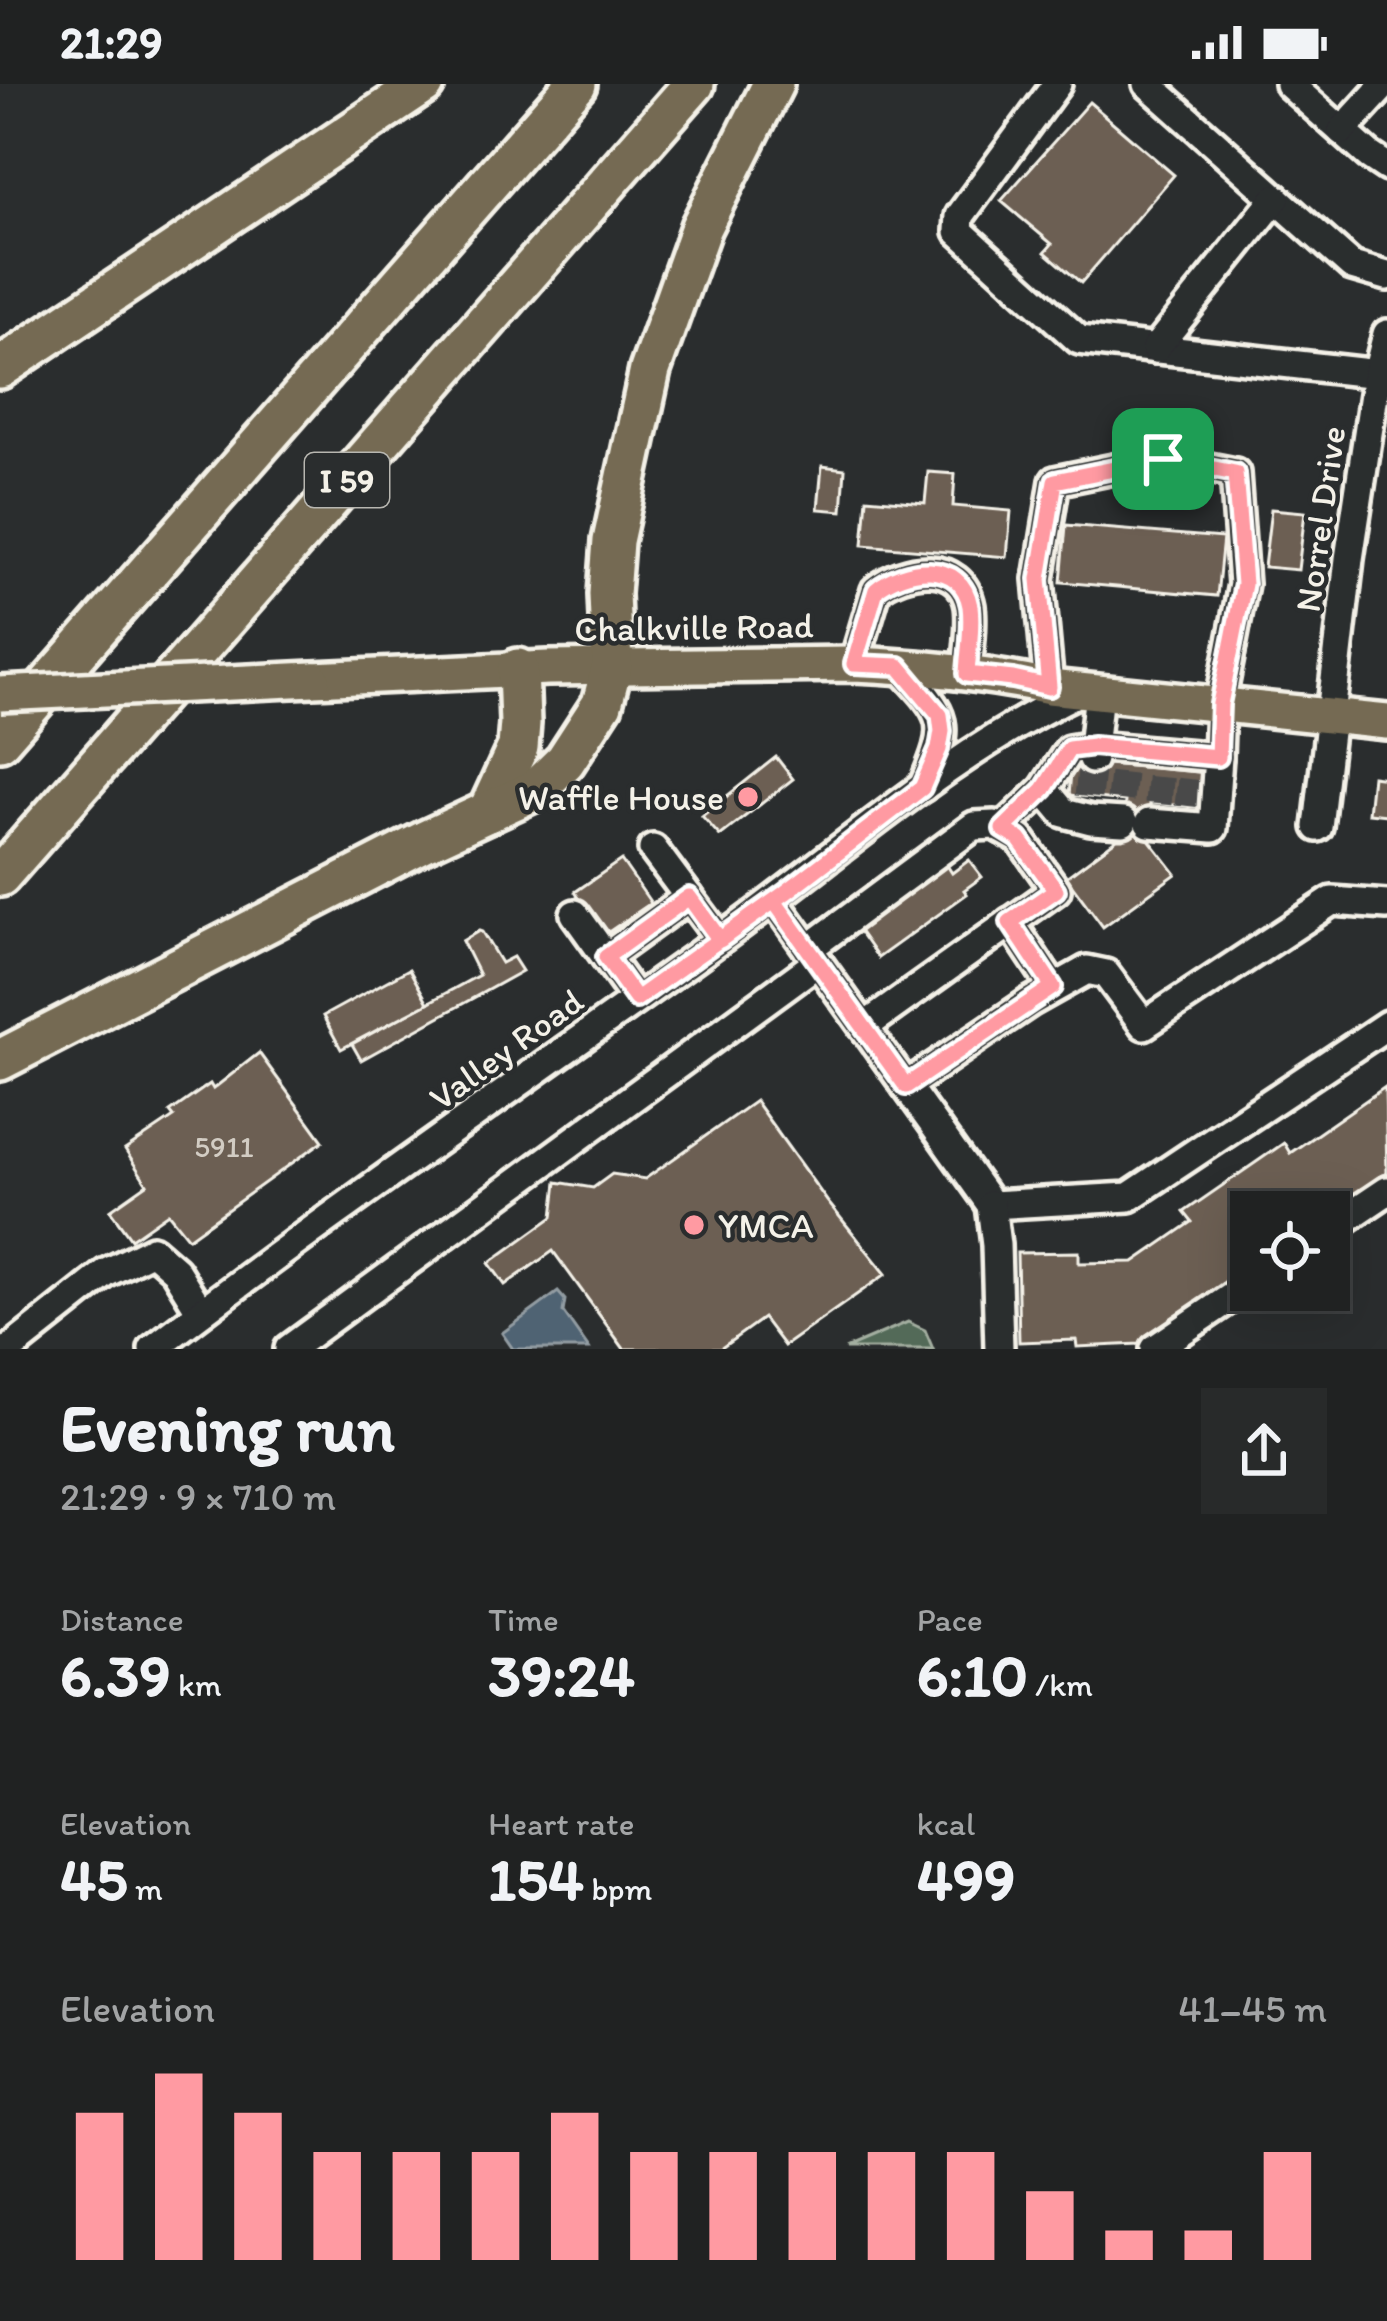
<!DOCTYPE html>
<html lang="en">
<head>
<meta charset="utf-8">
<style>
  body { margin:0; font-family:Itim,sans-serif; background:#282a2a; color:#f1f3f6; height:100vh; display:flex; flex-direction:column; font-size:45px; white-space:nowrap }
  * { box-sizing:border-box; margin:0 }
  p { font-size:39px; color:#a2a4a5 }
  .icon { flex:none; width:66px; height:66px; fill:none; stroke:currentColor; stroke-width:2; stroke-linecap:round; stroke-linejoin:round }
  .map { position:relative; height:1265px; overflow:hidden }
  .details { display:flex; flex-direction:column; background:#202222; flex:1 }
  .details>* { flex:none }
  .fabs { position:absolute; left:1230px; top:1107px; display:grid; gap:24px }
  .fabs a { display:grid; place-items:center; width:120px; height:120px; border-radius:0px; background:#202222; box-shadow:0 12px 48px #0002,0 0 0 3px #3d3f40; font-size:60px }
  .pin { position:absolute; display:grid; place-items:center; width:102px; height:102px; color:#fff; margin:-51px; border-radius:24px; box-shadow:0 6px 18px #0006 }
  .round { display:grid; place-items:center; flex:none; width:126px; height:126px; border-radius:0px; background:#282a2a }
  .head { display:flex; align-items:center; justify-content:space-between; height:204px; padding:0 60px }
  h1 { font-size:66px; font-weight:700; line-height:90px }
  .figures { display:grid; grid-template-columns:repeat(3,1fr); gap:18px; height:204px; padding:12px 60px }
  .figures div { display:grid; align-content:center }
  .figures b { font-size:60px; font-weight:700 }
  .figures small { font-size:33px; font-weight:400 }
  .figures p { font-size:33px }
  .chart { height:336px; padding:24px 60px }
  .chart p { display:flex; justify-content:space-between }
  .chart svg { width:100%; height:216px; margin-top:12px; stroke:#ff9aa2; stroke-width:6 }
  .status { display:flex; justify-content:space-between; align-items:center; height:84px; padding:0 60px; background:#202222; direction:ltr }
  .status svg { height:33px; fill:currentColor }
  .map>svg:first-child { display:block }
</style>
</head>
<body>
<div class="status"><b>21:29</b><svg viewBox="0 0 49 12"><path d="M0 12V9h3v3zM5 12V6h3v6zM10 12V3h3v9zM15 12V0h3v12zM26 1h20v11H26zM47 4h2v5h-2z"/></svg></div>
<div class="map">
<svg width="1387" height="1265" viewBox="0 0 1387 1265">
  <rect width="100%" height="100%" fill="#2a2d2e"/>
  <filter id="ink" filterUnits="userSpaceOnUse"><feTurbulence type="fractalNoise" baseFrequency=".00833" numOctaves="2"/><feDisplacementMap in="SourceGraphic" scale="24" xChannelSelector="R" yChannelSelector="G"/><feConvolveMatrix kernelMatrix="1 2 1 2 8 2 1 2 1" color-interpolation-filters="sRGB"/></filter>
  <g filter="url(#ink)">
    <path fill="#526b59" stroke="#a3aea0" stroke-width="3" d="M908,1238L925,1246L933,1265H845Z"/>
    <path fill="#506373" stroke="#929ca2" stroke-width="3" d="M558,1208L565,1216L563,1228L589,1265H513L502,1249Z"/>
    <g fill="#6c5e53" stroke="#f4f1e8" stroke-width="3">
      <path d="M1089,18L1174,91L1081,199L1045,168L1052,160L1001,117Z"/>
      <path d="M1143,332L1179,337L1175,365L1139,360Z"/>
      <path d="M822,382L845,385L842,427L818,425Z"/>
      <path d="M928,388L955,390L953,422L1011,427L1007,473L863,461L867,414L925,419Z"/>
      <path d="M1271,425L1305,428L1298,486L1264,483Z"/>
      <path d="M1066,441L1223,454L1217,512L1061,498Z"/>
      <path d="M776,673L793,695L720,752L702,732Z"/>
      <path d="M1072,677L1210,689L1207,724L1150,719L1148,754L1176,790L1103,843L1066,793L1117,755H1122L1125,717L1069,711Z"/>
      <path d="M1372,692L1387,694V731L1368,729Z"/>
      <path d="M621,776L651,819L604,851L575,808Z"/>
      <path d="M969,776L982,793L964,806L967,810L878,874L857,844L946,780L952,789Z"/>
      <path d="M479,847L482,848L501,879L513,873L522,887L361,976L352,960L479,891L462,857Z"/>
      <path d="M409,885L428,919L341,965L323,932Z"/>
      <path d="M259,969L323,1057L188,1154L168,1129L131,1155L110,1126L147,1100L125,1066L174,1033L170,1028L210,1000L213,1005Z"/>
      <path d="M1385,1003L1387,1089L1329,1129L1251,1128V1183L1140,1260L1077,1263L1076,1256L1019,1258L1017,1169L1079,1168V1179L1134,1178L1192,1138L1184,1128L1284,1059L1290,1069Z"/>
      <path d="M755,1017L827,1117L886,1190L784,1262L763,1234L720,1265H624L553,1167L505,1201L489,1179L553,1133L557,1098L593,1104L612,1090L645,1095Z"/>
    </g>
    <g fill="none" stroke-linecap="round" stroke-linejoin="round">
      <g stroke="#484a4a" stroke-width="27" stroke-dasharray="27 14" stroke-linecap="butt">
        <path d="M1088,713L1092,678"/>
        <path d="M1120,716L1124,681"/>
        <path d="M1158,720L1161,685"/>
        <path d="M1188,722L1192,687"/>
      </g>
      <defs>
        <g id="minor">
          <path d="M1057,0L960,132L959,147L1079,256L1387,291"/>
          <path d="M1148,0L1352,182L1387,192"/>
          <path d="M1289,0L1369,71L1387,83"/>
          <path d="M1342,47L1385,0"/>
          <path d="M1155,265L1276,114"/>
          <path d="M854,580L876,506C904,483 961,473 970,522C973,543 968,568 967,590"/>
          <path d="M899,582C947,633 952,637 923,703"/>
          <path d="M1049,603L1039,495L1055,397L1163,375L1235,389L1243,500L1220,620L1218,673"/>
          <path d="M1092,675L1099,607"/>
          <path d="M1044,705L1064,729L1091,736L1123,738"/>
          <path d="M1318,743L1349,475L1377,290L1387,250"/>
          <path d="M1002,745L1044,705L1069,666L1093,662L1218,673L1213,744L1149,739"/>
          <path d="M653,765L720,855"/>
          <path d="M774,817L991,1121L1129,1113L1387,941"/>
          <path d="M575,830L636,915"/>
          <path d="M1010,838L1053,903"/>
          <path d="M808,865L974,742L995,741L1020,755L1056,806L864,943"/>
          <path d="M606,873L689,813"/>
          <path d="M906,1002L1030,918L1087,886L1106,890L1144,941L1332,817L1387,821"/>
          <path d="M991,1121L996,1161L999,1265"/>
          <path d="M1329,1146L1387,1107"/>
          <path d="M10,1265L106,1189L152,1166L175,1186L201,1228"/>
          <path d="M153,1265C339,1122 533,991 722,854C840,769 951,668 1082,606"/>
          <path d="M289,1265L818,878"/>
          <path d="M1155,1265L1251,1200"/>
        </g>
        <path id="major" d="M313,595L548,584L854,580C919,583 985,589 1049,603L1387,638"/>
        <g id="highway">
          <path d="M0,284L424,0"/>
          <path d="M0,656L576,0"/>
          <path d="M488,728L518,663L520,639L518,585"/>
          <path d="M0,792L694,0"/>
          <path d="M0,976L425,757L535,706L565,677L602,620L612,582L609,510L613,457L650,286L701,143L773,0"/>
        </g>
      </defs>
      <use href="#minor" stroke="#f4f1e8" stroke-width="36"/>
      <use href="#major" stroke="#f4f1e8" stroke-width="42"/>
      <use href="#highway" stroke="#f4f1e8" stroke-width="48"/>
      <use href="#minor" stroke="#2a2d2e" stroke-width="27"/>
      <use href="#major" stroke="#746b52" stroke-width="33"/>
      <use href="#highway" stroke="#746b52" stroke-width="39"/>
      <defs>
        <path id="major-bridge" d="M0,610L313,595"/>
      </defs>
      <use href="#major-bridge" stroke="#f4f1e8" stroke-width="42" stroke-linecap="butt"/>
      <use href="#major-bridge" stroke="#746b52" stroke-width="33"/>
    </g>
  </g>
  <g fill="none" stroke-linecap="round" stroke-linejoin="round" filter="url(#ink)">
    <defs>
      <path id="route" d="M1163,375L1055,397L1039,495L1049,603L1013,595L967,590C968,568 973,543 970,522C961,473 904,483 876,506L854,580L899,582L940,631L942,647L939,665L922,704L785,809C735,844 686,880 636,915L606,873L689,813L720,856L774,817L906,1002L1053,903L1010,838L1056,806L1019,755L1003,745L1044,705L1069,665L1093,662L1218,673L1220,620L1244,500L1235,389L1163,375"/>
    </defs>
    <use href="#route" stroke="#fff" stroke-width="24"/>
    <use href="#route" stroke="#ff9aa2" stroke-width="15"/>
  </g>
  <g fill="#ff9aa2" stroke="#2a2d2e" stroke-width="4.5">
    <circle cx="748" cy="713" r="12"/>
    <circle cx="694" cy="1141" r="12"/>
  </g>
  <g text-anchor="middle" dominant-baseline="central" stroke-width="9" stroke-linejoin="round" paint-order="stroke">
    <g font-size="30" fill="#d2ccc3">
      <text x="224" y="1062">5911</text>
    </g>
    <rect fill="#2a2d2e" stroke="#b7b6b0" stroke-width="3" x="305" y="369" width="84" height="54" rx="9"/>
    <g font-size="33" font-weight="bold" fill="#f4f1e8">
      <text x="347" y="396">I 59</text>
    </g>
    <g font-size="36" fill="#f4f1e8" stroke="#2a2d2e">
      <text transform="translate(1320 435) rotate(-82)">Norrel Drive</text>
      <text transform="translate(694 543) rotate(-1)">Chalkville Road</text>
      <text transform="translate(506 965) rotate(-36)">Valley Road</text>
    </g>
    <g font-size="36" fill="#f4f1e8" stroke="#2a2d2e" text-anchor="end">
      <text x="724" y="713">Waffle House</text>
      <text x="718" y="1141" text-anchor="start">YMCA</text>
    </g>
  </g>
</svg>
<div class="fabs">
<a><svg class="icon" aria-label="locate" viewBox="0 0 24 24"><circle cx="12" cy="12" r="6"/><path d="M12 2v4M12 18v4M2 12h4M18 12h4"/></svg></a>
</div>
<div class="pin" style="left:1163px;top:375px;background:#1e9e55"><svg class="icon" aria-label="arrive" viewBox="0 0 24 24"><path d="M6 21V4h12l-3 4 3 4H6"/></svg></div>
</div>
<section class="details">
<div class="head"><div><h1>Evening run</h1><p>21:29 · 9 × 710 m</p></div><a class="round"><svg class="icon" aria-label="share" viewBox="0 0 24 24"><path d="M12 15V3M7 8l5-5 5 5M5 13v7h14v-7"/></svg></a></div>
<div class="figures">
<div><p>Distance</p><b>6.39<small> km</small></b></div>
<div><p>Time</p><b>39:24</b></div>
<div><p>Pace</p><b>6:10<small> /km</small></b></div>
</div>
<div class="figures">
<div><p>Elevation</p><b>45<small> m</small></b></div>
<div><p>Heart rate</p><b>154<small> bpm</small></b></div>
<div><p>kcal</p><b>499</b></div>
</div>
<div class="chart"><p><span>Elevation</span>41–45 m</p>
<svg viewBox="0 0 160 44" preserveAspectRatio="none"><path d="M5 44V14M15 44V6M25 44V14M35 44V22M45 44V22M55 44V22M65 44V14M75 44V22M85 44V22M95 44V22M105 44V22M115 44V22M125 44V30M135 44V38M145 44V38M155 44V22"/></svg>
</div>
</section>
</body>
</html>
